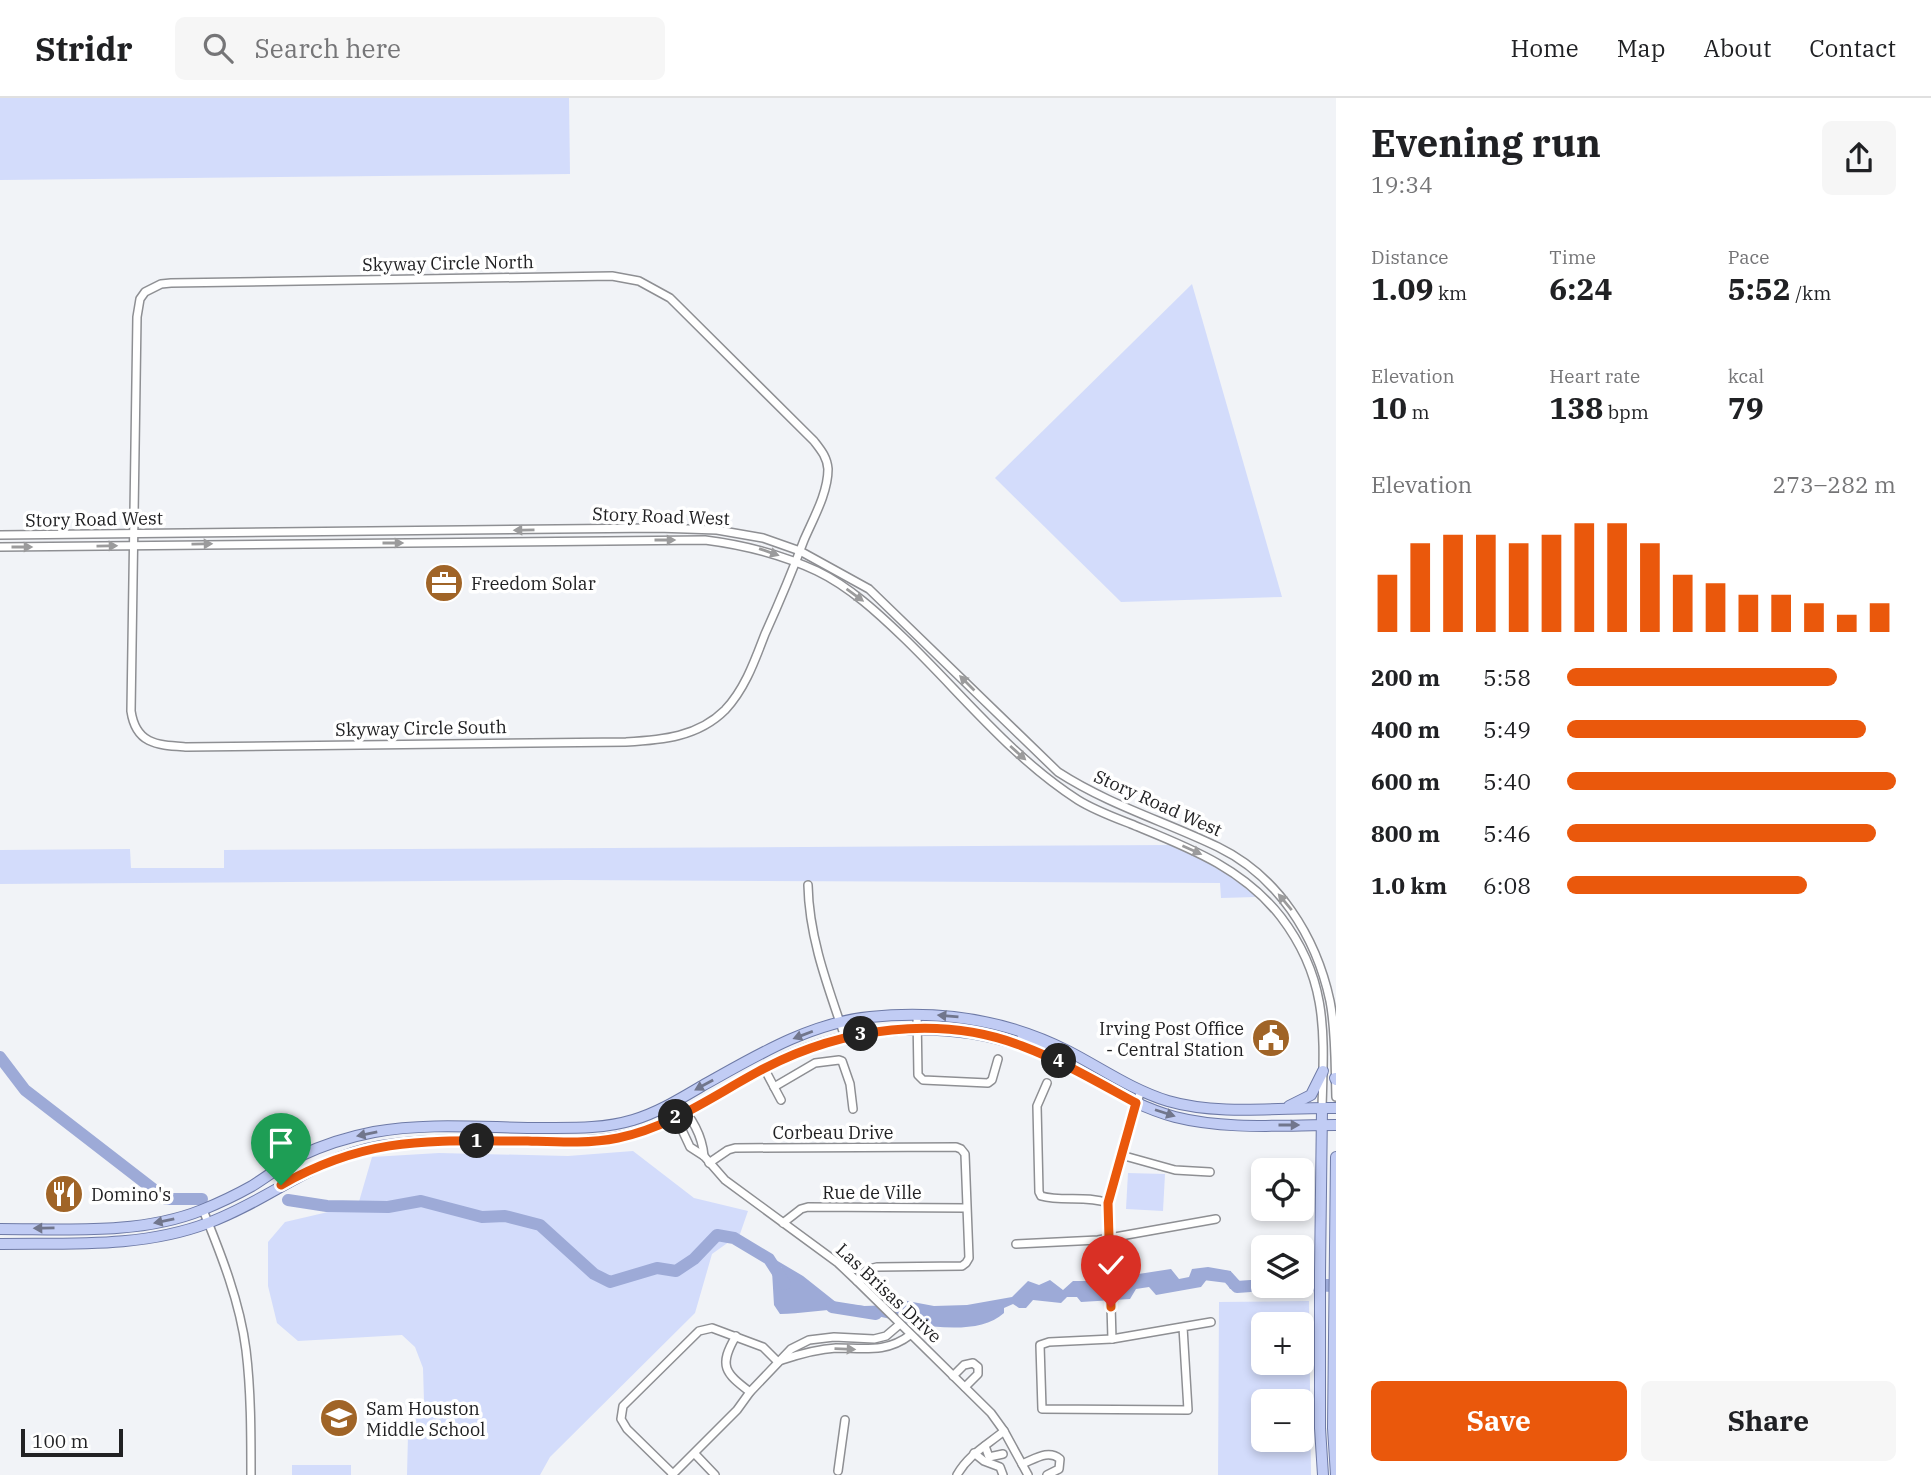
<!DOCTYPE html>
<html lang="en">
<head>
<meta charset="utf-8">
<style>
  body { margin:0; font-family:"IBM Plex Serif",serif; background:#f6f6f6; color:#202124; height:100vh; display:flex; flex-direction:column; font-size:26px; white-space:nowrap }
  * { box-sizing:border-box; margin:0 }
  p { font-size:23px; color:#757577 }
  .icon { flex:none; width:38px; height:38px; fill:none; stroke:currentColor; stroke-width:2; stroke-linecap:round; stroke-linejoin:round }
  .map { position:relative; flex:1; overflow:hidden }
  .details { display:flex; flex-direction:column; background:#fff; width:595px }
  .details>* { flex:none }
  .fabs { position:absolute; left:1251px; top:1060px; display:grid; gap:14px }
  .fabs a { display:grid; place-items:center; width:63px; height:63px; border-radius:10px; background:#fff; box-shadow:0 4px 10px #0003; font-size:35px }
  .scale { position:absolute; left:21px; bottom:18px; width:102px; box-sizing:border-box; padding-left:7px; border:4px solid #212123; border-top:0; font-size:19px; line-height:24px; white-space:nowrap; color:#212123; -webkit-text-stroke:5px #fff; paint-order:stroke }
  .pin { position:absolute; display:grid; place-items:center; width:60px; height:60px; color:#fff; margin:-72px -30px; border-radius:50% 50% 50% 0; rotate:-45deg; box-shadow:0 0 7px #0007 }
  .pin .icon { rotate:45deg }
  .km { position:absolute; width:35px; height:35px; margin:-18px; border-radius:50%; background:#222; color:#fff; font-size:19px; line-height:35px; text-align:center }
  .round { display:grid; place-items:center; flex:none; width:74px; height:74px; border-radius:10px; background:#f6f6f6 }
  .headline { display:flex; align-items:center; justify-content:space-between; height:119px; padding:0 35px }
  h1 { font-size:38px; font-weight:700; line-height:52px }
  .figures { display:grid; grid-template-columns:repeat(3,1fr); gap:10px; height:119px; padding:7px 35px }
  .figures div { display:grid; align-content:center }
  .figures b { font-size:30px; font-weight:700 }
  .figures small { font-size:19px; font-weight:400 }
  .figures p { font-size:19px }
  .chart { height:196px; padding:14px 35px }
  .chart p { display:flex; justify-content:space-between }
  .chart svg { width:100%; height:126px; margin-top:7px; stroke:#ea580c; stroke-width:6 }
  .button { display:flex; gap:14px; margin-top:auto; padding:14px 35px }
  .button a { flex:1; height:80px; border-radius:10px; background:#ea580c; color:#fff; font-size:28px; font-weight:700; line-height:80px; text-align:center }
  .button a+a { background:#f6f6f6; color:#202124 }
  ul { padding:0 35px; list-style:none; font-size:23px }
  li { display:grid; grid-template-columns:112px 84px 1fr; align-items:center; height:52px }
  li i { height:18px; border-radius:9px; background:#ea580c }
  header { display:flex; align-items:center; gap:42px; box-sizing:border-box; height:98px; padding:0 35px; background:#fff; border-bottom:2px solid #e0e0e0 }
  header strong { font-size:33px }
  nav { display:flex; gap:38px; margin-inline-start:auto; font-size:24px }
  .search { width:490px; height:63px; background:#f6f6f6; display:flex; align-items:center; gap:18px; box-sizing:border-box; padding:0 24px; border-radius:10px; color:#757577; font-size:26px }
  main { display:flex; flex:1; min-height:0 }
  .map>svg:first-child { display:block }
</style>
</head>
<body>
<header>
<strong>Stridr</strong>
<div class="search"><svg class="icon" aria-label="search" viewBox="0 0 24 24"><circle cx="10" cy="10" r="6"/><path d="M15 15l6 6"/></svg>Search here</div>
<nav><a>Home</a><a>Map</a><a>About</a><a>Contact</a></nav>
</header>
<main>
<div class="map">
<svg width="1336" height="1377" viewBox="0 0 1336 1377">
  <rect width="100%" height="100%" fill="#f1f3f7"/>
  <g fill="#d3dcfb" fill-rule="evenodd">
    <path d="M0,0H569L570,76L0,82Z"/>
    <path d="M1192,186L1282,499L1121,504L995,380Z"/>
    <path d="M1173,747C1203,760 1236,774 1256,799L1221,800L1220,785L566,782L0,786V752L130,751L131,770H224V752Z"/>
    <path d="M633,1053L694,1100L748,1113L740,1136L712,1156L695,1215L550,1359L540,1377H407L408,1337L424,1303L423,1270L415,1249L402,1237L298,1243L277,1225L268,1188V1144L285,1124L358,1107L372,1059L439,1055L568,1058Z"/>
    <path d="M1128,1075L1165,1076L1163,1113L1126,1111Z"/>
    <path d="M1309,1203L1311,1377H1218L1219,1204ZM1264,1227H1302V1265H1264ZM1264,1304H1302V1342H1264Z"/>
    <rect x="292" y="1367" width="59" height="10"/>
  </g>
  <path fill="#9daad7" d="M754,1149L803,1178L837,1205L864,1208L895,1207L902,1202L934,1208L967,1207L1012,1199L1028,1183L1039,1187L1050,1182L1063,1192L1073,1183H1092L1096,1186L1126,1184L1132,1177L1171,1171L1179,1181L1189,1179L1192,1171L1208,1169L1231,1173L1232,1180L1236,1185H1263L1264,1188H1302V1181H1336V1194L1230,1191L1221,1174L1211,1176L1201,1189L1156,1197L1149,1189L1136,1191L1130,1201L1081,1204L1077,1199H1067L1061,1205L1033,1202L1026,1210H1019L1013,1206L1004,1210V1215C975,1241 912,1226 877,1218C869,1216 860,1212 851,1212C827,1210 804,1216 780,1216L774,1207L772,1173L782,1170L751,1156Z"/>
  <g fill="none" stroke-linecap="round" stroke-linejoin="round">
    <g stroke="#9daad7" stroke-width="12">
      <path d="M0,959L25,992L166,1101H202"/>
      <path d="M288,1102L327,1108L388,1109L421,1103L482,1119L505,1118L540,1127L594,1176L610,1184L657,1170L676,1173L694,1161L717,1137L734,1140L769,1161L785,1186"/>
      <path d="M1196,1179L1204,1176L1228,1179L1237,1189L1264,1187"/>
      <path d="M832,1209L876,1216"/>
    </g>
    <defs>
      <g id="minor">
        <path d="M612,178L639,183L670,200L814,343C821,352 827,359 828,371C828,395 813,421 804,442C792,474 779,505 765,536C755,562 745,591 725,612C698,639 662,642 626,644L187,649C158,647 136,647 131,613L137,219L140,201L145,194L161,186L171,185Z"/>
        <path d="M0,437L657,430L717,432L763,440L800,453L869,491L1058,674C1109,707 1164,723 1218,749C1278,778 1316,838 1330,903C1336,934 1335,968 1336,999"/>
        <path d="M0,449L705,442C744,447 781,456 817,473C850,489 878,515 904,540C961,595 1011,659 1078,702C1094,712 1113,719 1131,726C1187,749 1242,769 1281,819C1329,882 1324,936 1322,1010"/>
        <path d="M808,787C809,840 828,889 845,939"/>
        <path d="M917,916L918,977L923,982L988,985L992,982L998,961"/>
        <path d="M764,970L781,1002"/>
        <path d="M1047,985L1037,1008L1039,1094L1041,1098C1062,1104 1086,1097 1108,1105"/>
        <path d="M774,989L815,965L839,962L842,963L850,986L853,1011"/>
        <path d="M676,1003V1019L690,1049L704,1058L725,1082L838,1165L857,1183L991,1315L1004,1333L1028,1377"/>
        <path d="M676,1003C691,1018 702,1037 704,1058"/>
        <path d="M1121,1057L1175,1072L1210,1074"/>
        <path d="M709,1065L728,1052L735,1050L956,1049L961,1051L965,1056L969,1160L966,1165L962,1168L877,1169L869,1171L857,1183"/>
        <path d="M203,1112C221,1156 240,1204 246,1252C251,1293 251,1335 251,1377"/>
        <path d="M783,1125L801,1111L808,1109L966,1110"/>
        <path d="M1016,1146L1098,1142L1216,1121"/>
        <path d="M1183,1229L1188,1312L1042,1311L1040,1247L1049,1244L1112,1241L1211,1224"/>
        <path d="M736,1238C718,1268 725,1275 750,1294"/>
        <path d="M1112,1241L1108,1105L1127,1031L1141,993"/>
        <path d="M782,1262C800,1256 818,1251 836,1250C864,1250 887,1255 910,1237"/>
        <path d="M953,1278L964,1267L973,1265L978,1269V1276L965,1289"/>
        <path d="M985,1348L989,1359L1003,1356"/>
        <path d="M974,1355L984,1363L1000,1369L1003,1377"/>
        <path d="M695,1356L715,1377"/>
        <path d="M1022,1366C1035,1361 1048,1351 1060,1361L1059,1371L1047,1377"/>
        <path d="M838,1373L845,1322"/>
        <path d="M673,1376L627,1331L621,1321L623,1308L699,1233L712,1230L763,1249L778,1264"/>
        <path d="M672,1377L737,1312L750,1294L791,1251L809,1242L834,1239L874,1241L886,1238L900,1226"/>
        <path d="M957,1377C968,1357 987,1347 1004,1333"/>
      </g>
      <g id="major">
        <path d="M1022,941L1054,952"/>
        <path d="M1335,980L1336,982"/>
        <path d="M1289,1008L1311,997L1323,973"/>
        <path d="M1322,1010L1320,1174V1330L1323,1377"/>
        <path d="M0,1131C66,1131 140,1137 202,1112C219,1105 236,1097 252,1088C268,1078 283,1066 300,1058C323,1047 348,1039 374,1034C428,1024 487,1030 542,1030C573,1030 603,1031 633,1022C657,1015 680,1001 702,988C754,959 809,925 870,919C939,912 1005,921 1068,953C1101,970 1132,992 1168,1003C1219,1018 1283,1009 1336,1010"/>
        <path d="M0,1146C70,1145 142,1150 208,1125C270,1102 313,1060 381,1048C434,1039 488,1043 542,1044C575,1044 607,1044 639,1034C684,1020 723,992 764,970C798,952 838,938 877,934C940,927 1004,935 1061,965C1099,984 1134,1008 1175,1019C1226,1032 1284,1027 1336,1027"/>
        <path d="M1336,1377L1333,1330L1336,1059"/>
      </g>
    </defs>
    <use href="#minor" stroke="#8e8f93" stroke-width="10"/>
    <use href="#major" stroke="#6e7aa6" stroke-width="12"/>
    <use href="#minor" stroke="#fff" stroke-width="7"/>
    <use href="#major" stroke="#c1ccf4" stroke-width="10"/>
  </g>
  <defs><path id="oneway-solid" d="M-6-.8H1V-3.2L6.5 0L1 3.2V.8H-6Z" transform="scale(1.75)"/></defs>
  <g fill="#9b9b9c">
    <use href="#oneway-solid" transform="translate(524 432) rotate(179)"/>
    <use href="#oneway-solid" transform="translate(665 442)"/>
    <use href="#oneway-solid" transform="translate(393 445)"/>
    <use href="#oneway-solid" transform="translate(202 446) rotate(-1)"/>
    <use href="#oneway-solid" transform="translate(107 448) rotate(-1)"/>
    <use href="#oneway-solid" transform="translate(22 449)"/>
    <use href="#oneway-solid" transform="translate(769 454) rotate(19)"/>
    <use href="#oneway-solid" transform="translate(855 497) rotate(36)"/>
    <use href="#oneway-solid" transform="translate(967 585) rotate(-135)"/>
    <use href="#oneway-solid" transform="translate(1018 655) rotate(42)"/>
    <use href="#oneway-solid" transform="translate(1192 752) rotate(24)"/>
    <use href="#oneway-solid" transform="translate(1285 804) rotate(-130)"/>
    <use href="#oneway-solid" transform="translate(845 1251) rotate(2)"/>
  </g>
  <g fill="#71768c">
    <use href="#oneway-solid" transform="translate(948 918) rotate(-175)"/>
    <use href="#oneway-solid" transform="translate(803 937) rotate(159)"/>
    <use href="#oneway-solid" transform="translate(704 987) rotate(151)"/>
    <use href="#oneway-solid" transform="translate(1165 1015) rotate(18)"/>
    <use href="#oneway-solid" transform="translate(1289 1027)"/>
    <use href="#oneway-solid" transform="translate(367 1036) rotate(168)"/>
    <use href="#oneway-solid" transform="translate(164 1123) rotate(168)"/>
    <use href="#oneway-solid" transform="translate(44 1130) rotate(179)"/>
  </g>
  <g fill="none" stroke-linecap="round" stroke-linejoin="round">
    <defs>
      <path id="route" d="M281,1087C369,1037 431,1043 528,1043C557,1044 588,1046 618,1040C672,1029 717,995 765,970C842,930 940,916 1022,948C1062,963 1099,985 1136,1005L1108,1105L1111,1209"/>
    </defs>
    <use href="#route" stroke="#fff" stroke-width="14"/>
    <use href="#route" stroke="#ea580c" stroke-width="9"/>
  </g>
  <defs>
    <symbol id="office-disc" viewBox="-11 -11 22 22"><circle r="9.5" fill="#a06427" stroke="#fff"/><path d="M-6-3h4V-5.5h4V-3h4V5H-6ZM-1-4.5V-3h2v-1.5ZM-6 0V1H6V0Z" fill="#fff"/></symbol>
    <symbol id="civic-disc" viewBox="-11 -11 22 22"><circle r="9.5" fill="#a06427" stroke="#fff"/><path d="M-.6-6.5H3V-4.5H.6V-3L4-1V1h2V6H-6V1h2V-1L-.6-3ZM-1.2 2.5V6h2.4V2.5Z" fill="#fff"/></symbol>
    <symbol id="restaurant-disc" viewBox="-11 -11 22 22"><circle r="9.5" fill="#a06427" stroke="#fff"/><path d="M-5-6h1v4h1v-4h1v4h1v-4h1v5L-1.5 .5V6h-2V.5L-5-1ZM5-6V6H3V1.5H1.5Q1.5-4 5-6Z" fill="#fff"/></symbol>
    <symbol id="school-disc" viewBox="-11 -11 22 22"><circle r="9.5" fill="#a06427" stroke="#fff"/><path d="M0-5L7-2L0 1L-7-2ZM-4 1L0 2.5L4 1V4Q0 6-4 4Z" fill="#fff"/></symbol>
  </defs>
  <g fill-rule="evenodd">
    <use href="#office-disc" x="422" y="463" width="44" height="44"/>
    <use href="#civic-disc" x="1249" y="918" width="44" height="44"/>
    <use href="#restaurant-disc" x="42" y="1074" width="44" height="44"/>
    <use href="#school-disc" x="317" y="1298" width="44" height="44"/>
  </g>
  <g text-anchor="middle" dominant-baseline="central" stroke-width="7" stroke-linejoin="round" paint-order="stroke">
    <g font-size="18" fill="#212123" stroke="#fff">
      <text transform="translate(448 165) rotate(-1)">Skyway Circle North</text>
      <text transform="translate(661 418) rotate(2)">Story Road West</text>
      <text transform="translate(94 421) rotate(-1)">Story Road West</text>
      <text transform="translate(421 630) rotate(-1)">Skyway Circle South</text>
      <text transform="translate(1158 705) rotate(24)">Story Road West</text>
      <text x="833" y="1034">Corbeau Drive</text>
      <text x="872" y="1094">Rue de Ville</text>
      <text transform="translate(889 1195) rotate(43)">Las Brisas Drive</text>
    </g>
    <g font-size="18" fill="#212123" stroke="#fff" text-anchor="start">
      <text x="471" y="485">Freedom Solar</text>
      <text x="1244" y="930" text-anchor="end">Irving Post Office<tspan x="1244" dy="21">- Central Station</tspan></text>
      <text x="91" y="1096">Domino's</text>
      <text x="366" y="1310">Sam Houston<tspan x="366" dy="21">Middle School</tspan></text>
    </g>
  </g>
</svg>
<div class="fabs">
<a><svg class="icon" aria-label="locate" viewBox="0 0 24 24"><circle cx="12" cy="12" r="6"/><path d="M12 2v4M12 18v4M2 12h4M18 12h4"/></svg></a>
<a><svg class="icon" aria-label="layers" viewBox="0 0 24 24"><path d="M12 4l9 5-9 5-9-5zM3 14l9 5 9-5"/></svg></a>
<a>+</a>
<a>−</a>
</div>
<div class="scale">100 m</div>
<div class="pin" style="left:281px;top:1087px;background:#1e9e55"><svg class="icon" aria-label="arrive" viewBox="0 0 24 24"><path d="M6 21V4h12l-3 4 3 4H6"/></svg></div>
<div class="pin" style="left:1111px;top:1209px;background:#d93025"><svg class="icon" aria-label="check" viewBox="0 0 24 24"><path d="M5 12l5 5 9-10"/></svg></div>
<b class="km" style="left:477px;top:1043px">1</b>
<b class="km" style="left:676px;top:1019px">2</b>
<b class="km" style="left:861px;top:936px">3</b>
<b class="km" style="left:1059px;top:963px">4</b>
</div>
<section class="details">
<div class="headline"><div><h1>Evening run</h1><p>19:34</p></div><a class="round"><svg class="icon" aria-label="share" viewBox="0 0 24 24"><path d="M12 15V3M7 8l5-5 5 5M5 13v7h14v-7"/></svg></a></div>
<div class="figures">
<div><p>Distance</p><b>1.09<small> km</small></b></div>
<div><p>Time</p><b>6:24</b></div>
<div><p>Pace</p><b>5:52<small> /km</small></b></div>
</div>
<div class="figures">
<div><p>Elevation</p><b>10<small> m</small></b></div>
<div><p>Heart rate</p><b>138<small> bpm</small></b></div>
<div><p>kcal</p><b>79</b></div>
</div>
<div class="chart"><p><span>Elevation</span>273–282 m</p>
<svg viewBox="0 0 160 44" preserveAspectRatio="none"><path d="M5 44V24M15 44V13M25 44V10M35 44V10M45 44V13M55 44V10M65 44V6M75 44V6M85 44V13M95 44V24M105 44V27M115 44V31M125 44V31M135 44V34M145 44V38M155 44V34"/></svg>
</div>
<ul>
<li><b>200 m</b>5:58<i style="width:82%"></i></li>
<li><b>400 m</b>5:49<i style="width:91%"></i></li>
<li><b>600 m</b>5:40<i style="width:100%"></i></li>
<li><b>800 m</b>5:46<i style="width:94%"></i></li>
<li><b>1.0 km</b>6:08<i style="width:73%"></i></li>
</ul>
<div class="button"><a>Save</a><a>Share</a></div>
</section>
</main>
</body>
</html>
